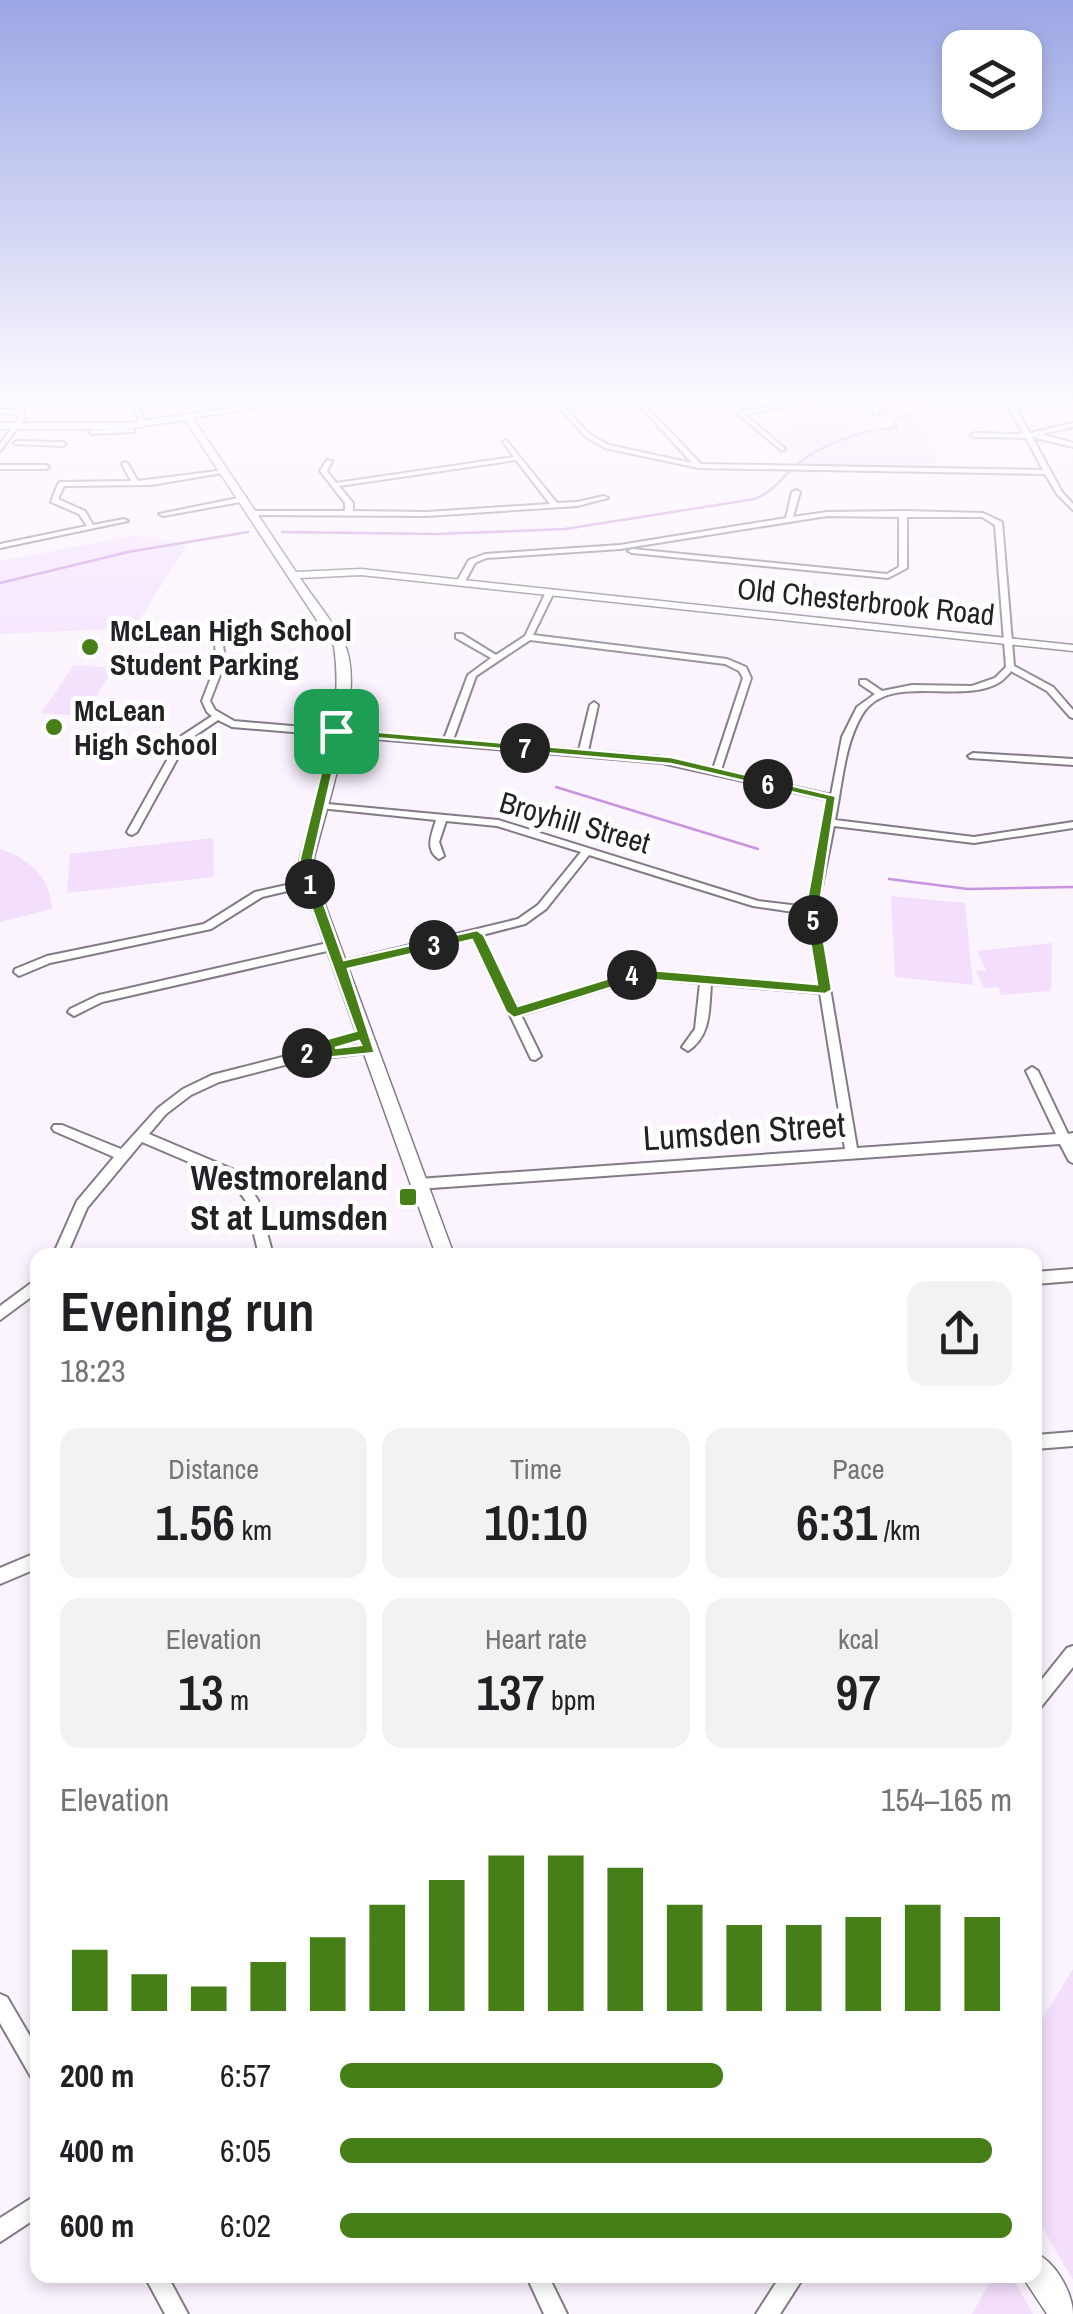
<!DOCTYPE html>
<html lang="en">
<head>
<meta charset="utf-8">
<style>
  body { margin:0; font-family:"Archivo Narrow",sans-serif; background:#f2f2f2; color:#202124; height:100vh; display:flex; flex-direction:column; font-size:38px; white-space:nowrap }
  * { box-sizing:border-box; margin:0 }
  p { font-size:32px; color:#757577 }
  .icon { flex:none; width:55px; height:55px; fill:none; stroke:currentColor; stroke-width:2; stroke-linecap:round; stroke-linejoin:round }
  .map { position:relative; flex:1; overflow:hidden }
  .sheet { position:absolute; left:30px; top:1248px; width:1012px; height:1035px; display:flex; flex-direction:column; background:#fff; border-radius:20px; box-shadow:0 5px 15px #0003 }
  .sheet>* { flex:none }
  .controls { position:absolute; left:942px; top:30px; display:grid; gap:20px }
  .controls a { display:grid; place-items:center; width:100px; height:100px; border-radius:20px; background:#fff; box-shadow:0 5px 15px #0003; font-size:50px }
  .pin { position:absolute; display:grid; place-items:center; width:85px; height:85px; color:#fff; margin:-42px; border-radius:20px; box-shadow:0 5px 15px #0006 }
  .km { position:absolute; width:50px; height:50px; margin:-25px; border-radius:50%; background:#222; color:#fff; font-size:28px; line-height:50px; text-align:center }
  .round { display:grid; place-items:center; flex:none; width:105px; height:105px; border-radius:20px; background:#f2f2f2 }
  .summary { display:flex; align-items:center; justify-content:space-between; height:170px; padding:0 30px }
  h1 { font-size:55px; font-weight:600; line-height:75px }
  .metrics { display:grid; grid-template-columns:repeat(3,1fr); gap:15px; height:170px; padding:10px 30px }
  .metrics div { display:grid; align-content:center; border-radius:20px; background:#f2f2f2; text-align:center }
  .metrics b { font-size:50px; font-weight:600 }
  .metrics small { font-size:28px; font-weight:400 }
  .metrics p { font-size:28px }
  .chart { height:280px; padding:20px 30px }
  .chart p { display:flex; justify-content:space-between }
  .chart svg { width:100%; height:180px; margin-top:10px; stroke:#467f18; stroke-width:6 }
  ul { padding:0 30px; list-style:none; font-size:32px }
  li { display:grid; grid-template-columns:160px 120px 1fr; align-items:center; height:75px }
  li i { height:25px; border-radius:12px; background:#467f18 }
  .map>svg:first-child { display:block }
</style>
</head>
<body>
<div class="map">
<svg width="1073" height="2314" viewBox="0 0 1073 2314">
  <rect width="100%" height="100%" fill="#fbf3fe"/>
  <g fill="#f3dffd">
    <path d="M885,403H914L929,411L913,418L920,421L941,469L807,467L765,430L838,418L862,435L906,424V417Z"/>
    <path d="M137,535L187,545L134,628L0,634V561Z"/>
    <path d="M74,665L114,668L84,716L41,713Z"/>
    <path d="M213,838L214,877L67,893L70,854Z"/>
    <path d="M0,849C30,859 50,877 52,909L0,922Z"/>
    <path d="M891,896L965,903L973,985L895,977Z"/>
    <path d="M1052,943L1051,991L1001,995L998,987L984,988L976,971L986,970L977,951Z"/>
    <path d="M1073,1969V2280L1035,2215V2031Z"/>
    <path d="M994,2275H1011L1033,2314H972Z"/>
  </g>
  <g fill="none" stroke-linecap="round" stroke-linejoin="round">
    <g stroke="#c893e0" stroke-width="2.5">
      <path d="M282,532L436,534L565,529L755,499C773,491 778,482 792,469C817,445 864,429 897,428L894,421L919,408"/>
      <path d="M0,583L128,552L248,532"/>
      <path d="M556,787L758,849"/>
      <path d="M889,879L968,889L1073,887"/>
    </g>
    <defs>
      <g id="street">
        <path d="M16,403H22L25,418L0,451V444L19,418L18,414L0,413V409L17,410Z"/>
        <path d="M132,403H138L146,425L141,424Z"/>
        <path d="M555,403H561L589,434L609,445L692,463L637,403H643L701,464L1043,470L1026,438L974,437L971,435L974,433L1023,434L1009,407L1011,403H1017L1015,407L1030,433L1073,423V427L1042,434L1073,443V447L1032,437L1062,492L1073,504V510L1057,494L1045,474L699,468L605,448L585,436Z"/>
        <path d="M725,403H731L741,411L795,403H808L745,414L784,448L785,449L782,451Z"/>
        <path d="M872,403H878L879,415L874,414Z"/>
        <path d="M132,429L134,430V432L92,434L89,432L92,430Z"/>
        <path d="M506,440L557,503L577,502L604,496L608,498L577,506L427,516L252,515L248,513L252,511H345V503L320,471L327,460L332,461L327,471L336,483L514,457L503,442ZM516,460L550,504L427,512L353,511V503L339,486Z"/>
        <path d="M17,441L63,442L66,444L63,446L15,444L14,443Z"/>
        <path d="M125,462L128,464L138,481L225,470L228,472L151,485L64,486L58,499L85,511L93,525L124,519L128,521L0,548V544L87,526L79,514L51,502L58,484L61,482L131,481L122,464Z"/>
        <path d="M0,465H46L49,467L46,469H0Z"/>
        <path d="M796,490L800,492L793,517L827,512L903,511L983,513L1002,522L1014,666L1053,687L1073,710V718L1070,717L1047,691L1011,671C1010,673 1002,681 1000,682C962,706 888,671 862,715C844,745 842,786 835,820L974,837L1073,822V828L974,843L834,826L817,911L857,1148L1056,1134L1026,1071L1032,1067L1038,1071L1068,1134L1073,1133V1163L1069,1161L1060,1144L418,1189L414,1188L412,1184L414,1180L418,1179L845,1149L820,993L711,984C709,1010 711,1036 688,1051L682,1047L695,1029L700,983L639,978L521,1015L541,1056L535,1060L531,1059L473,937L340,970L335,966L340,962L518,919L538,905L581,852L497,826L446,821L439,842L444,856L439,859C424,850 432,834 436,820L320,808L315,805L317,803L498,820L758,901L808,907L825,824L822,822L826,819L829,800L662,763L232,727L218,720L187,741L137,832L132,835L129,834L127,832L180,737L212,716L207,712L202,701L217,662L214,636L218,634L222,636L225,662L210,701L215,710L234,721L444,739L468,675L491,658L456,638V634H462L496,655L525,636L546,592L553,590L554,592L533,635L727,659L746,667L751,678L721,770L831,795L842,737L857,707L875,694L860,684V680H866L882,691L912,685L972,686L995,678L1006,667L995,525L982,517H907V568L888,578L632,553L628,551L632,549L887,574L899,567V517L827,516L620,549L486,558L475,563L463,585L456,583L469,560L485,554L620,545L786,518L792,492ZM530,640L725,664L739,671L743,678L713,769L662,757L588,751L598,705L594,702L590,705L579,750L453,740L476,676ZM589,855L753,906L807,914L819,986L639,970L518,1008L482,935L525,924L546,909Z"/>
        <path d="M243,497H246V501L163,516L159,514Z"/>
        <path d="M973,753L1073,759V765L970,758L968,756Z"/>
        <path d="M309,880L313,881V885L262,897L211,929L50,963L19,976L14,972L15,969L47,956L204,924L255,892Z"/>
        <path d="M332,942L337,946L336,949L102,1002L74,1016L68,1012L70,1009L99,995Z"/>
        <path d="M364,1031L368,1032L370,1035L368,1038L321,1050L370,1045L374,1046L376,1049L374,1052L300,1061L219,1082L191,1095L166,1114L149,1134L239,1172L258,1200L273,1255H259L246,1201L231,1180L142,1142L87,1208L67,1255H53L77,1201L114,1157L54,1131L52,1128L54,1125H62L121,1149L158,1108L183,1089L212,1075L298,1053L314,1044Z"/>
        <path d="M1073,1269V1281L1035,1284V1272Z"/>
        <path d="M38,1278V1292L0,1320V1306Z"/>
        <path d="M1073,1432V1446L1035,1449V1435Z"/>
        <path d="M38,1552V1568L0,1584V1568Z"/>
        <path d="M1073,1646V1667L1041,1707L1035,1709V1688L1067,1648Z"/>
        <path d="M0,1994L7,1997L38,2050V2080L31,2077L0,2023Z"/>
        <path d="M38,2194V2217L0,2242V2218Z"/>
        <path d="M144,2275H167L188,2314H165Z"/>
        <path d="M526,2275H548L567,2314H544Z"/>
        <path d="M781,2275H805L780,2314H756Z"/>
      </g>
      <g id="secondary">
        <path d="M263,403H282L193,418L296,572L361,569L1073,645V651L361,575L300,578C314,599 332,620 344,643C367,689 326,808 314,858V875L454,1255H436L300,875V858C318,789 345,718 334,646L185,420L126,429H0V423H126Z"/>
        <path d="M1035,2253C1055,2261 1073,2293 1073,2314H1047L1024,2279L1023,2275H1035Z"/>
      </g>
    </defs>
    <use href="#street" stroke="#827b85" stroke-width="4"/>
    <use href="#secondary" stroke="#827b85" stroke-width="3"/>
    <use href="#street" fill="#fff" fill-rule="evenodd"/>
    <use href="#secondary" fill="#fff" fill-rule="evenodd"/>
  </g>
  <linearGradient id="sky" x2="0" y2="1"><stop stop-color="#9ba7e5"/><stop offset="0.55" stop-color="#fdfaff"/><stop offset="1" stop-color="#fdfaff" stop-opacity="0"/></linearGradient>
  <rect width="1073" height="727" fill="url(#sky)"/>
  <path fill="#467f18" stroke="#fff" stroke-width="2.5" fill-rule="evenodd" d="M332,728L671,757L836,796L819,911L832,990L825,994L639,979L514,1018L506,1012L472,940L348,969L375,1053L295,1061V1053L312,1043L356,1031L300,876V858ZM341,735L671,764L825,800L805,911L817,984L639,969L518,1006L484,935L477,930L344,960L314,876L313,858ZM359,1041L361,1045L335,1048Z"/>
  <g fill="#467f18" stroke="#fff" stroke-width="4">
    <circle cx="90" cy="647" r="10"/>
    <circle cx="54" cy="727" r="10"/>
    <rect x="398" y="1187" width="20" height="20" rx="5"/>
  </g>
  <g text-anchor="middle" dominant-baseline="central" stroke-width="10" stroke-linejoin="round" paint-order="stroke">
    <g font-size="30" fill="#232125" stroke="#fff">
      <text transform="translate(866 601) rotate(6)">Old Chesterbrook Road</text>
      <text transform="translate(575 822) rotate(16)">Broyhill Street</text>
    </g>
    <g font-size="30" font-weight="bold" fill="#232125" stroke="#fff" text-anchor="start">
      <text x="110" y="630">McLean High School<tspan x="110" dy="34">Student Parking</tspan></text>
      <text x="74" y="710">McLean<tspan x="74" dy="34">High School</tspan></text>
    </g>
    <g font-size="35" fill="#232125" stroke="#fff">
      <text transform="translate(744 1131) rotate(-4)">Lumsden Street</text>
    </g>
    <g font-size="35" font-weight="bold" fill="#232125" stroke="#fff" text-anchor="end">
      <text x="388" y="1177">Westmoreland<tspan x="388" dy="40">St at Lumsden</tspan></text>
    </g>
  </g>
</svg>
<div class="controls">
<a><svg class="icon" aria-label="layers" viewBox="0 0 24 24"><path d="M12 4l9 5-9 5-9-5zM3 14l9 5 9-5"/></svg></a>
</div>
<div class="pin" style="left:336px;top:731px;background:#1e9e55"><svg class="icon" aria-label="arrive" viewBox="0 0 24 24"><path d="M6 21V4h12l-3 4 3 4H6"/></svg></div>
<b class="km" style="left:310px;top:884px">1</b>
<b class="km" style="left:307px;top:1053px">2</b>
<b class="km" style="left:434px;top:945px">3</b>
<b class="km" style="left:632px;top:975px">4</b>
<b class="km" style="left:813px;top:920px">5</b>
<b class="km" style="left:768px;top:784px">6</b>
<b class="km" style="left:525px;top:748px">7</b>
<section class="sheet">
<div class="summary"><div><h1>Evening run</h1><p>18:23</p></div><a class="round"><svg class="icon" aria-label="share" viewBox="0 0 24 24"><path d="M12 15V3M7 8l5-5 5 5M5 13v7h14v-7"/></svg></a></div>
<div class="metrics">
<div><p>Distance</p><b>1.56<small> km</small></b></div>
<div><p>Time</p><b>10:10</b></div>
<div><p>Pace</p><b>6:31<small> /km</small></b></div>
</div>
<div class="metrics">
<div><p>Elevation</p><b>13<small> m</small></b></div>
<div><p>Heart rate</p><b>137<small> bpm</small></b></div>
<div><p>kcal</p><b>97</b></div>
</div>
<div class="chart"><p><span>Elevation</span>154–165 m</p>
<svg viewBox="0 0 160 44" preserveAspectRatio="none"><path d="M5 44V29M15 44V35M25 44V38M35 44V32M45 44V26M55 44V18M65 44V12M75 44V6M85 44V6M95 44V9M105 44V18M115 44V23M125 44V23M135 44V21M145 44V18M155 44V21"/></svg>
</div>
<ul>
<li><b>200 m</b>6:57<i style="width:57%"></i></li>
<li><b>400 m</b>6:05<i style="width:97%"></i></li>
<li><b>600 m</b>6:02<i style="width:100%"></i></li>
</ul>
</section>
</div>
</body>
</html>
